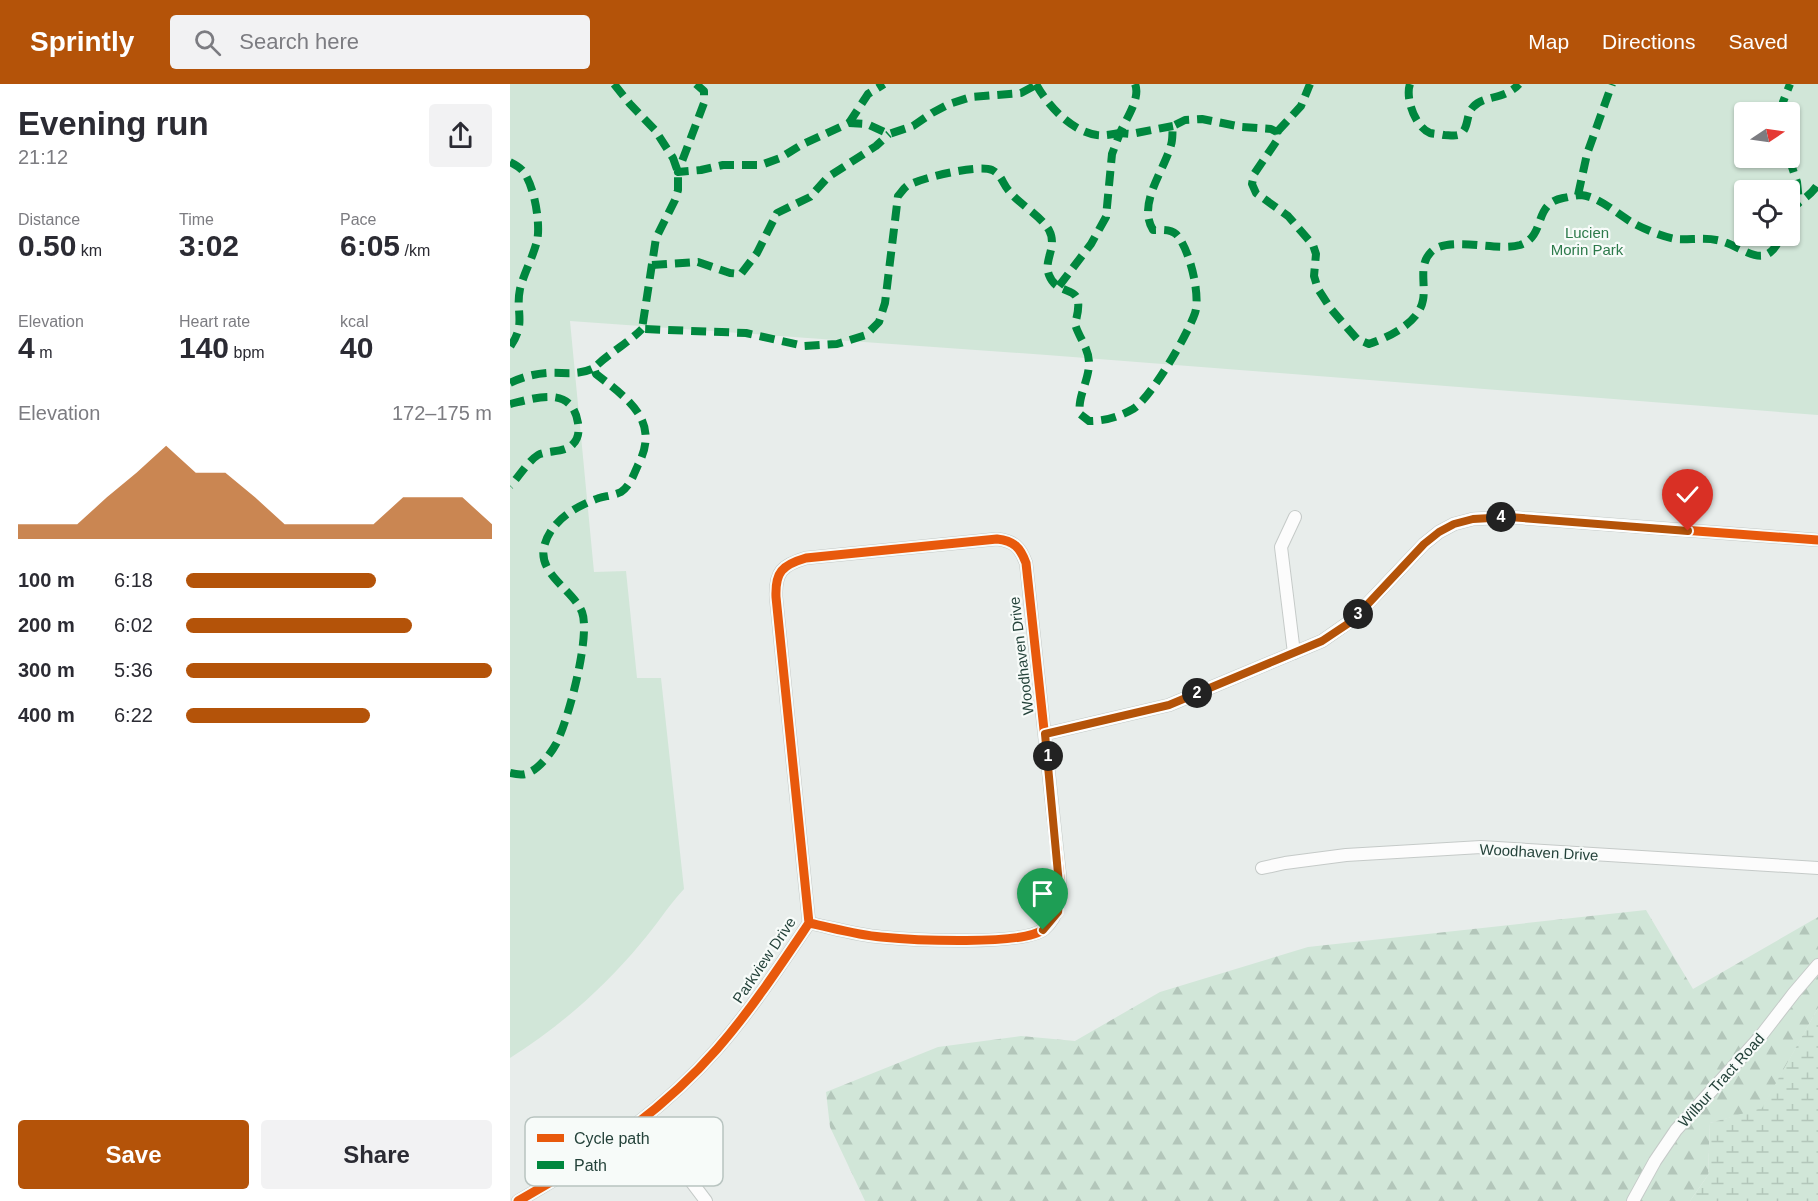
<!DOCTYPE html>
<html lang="en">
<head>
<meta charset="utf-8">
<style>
  body { margin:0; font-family:Arial,sans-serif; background:#f2f2f3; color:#2b2b33; height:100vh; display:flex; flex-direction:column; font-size:22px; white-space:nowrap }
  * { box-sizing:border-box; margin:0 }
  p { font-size:20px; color:#7c7c81 }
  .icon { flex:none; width:33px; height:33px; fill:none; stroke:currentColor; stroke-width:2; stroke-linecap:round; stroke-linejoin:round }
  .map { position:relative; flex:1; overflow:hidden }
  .details { display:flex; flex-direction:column; background:#fff; width:510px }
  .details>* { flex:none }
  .needle { width:39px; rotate:77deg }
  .controls { position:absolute; left:1224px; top:18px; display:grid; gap:12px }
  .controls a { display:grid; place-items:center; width:66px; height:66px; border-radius:6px; background:#fff; box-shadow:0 2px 4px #0004; font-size:30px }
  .pin { position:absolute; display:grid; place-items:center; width:51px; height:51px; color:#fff; margin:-62px -26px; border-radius:50% 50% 50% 0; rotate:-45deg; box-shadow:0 0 6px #0007 }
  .pin .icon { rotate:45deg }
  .km { position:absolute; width:30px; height:30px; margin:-15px; border-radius:50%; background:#222; color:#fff; font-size:16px; line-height:30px; text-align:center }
  .round { display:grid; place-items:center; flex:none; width:63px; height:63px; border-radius:6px; background:#f2f2f3 }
  .head { display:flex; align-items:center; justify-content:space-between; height:102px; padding:0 18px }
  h1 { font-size:33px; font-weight:700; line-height:45px }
  .figures { display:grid; grid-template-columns:repeat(3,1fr); gap:9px; height:102px; padding:6px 18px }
  .figures div { display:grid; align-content:center }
  .figures b { font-size:30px; font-weight:700 }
  .figures small { font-size:16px; font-weight:400 }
  .figures p { font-size:16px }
  .chart { height:168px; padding:12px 18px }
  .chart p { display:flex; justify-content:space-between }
  .chart svg { width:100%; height:108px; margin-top:6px; fill:#b45309; opacity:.7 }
  .primary-button { display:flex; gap:12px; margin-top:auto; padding:12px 18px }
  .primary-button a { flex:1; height:69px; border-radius:6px; background:#b45309; color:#fff; font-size:24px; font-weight:700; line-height:69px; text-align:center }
  .primary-button a+a { background:#f2f2f3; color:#2b2b33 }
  ul { padding:0 18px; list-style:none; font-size:20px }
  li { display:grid; grid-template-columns:96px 72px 1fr; align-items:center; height:45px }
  li i { height:15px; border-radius:8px; background:#b45309 }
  header { display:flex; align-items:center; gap:36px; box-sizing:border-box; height:84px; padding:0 30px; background:#b45309; color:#fff }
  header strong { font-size:28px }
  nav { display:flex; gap:33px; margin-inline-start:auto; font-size:21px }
  .search { width:420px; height:54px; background:#f2f2f3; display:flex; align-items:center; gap:15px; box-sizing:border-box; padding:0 21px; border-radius:6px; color:#7c7c81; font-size:22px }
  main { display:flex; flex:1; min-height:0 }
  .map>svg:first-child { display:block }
</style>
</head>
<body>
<header>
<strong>Sprintly</strong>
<div class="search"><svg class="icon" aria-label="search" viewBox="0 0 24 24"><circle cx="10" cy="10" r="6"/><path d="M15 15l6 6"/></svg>Search here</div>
<nav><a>Map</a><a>Directions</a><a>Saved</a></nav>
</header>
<main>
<section class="details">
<div class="head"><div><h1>Evening run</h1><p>21:12</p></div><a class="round"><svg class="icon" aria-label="share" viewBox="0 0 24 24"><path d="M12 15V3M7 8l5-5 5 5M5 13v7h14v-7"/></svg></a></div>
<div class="figures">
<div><p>Distance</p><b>0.50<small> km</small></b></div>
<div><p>Time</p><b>3:02</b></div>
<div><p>Pace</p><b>6:05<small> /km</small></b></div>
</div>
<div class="figures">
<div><p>Elevation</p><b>4<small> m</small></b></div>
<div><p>Heart rate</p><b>140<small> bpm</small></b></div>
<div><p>kcal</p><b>40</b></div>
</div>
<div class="chart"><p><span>Elevation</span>172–175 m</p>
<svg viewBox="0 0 160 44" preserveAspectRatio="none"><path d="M0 44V38L10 38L20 38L30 27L40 17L50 6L60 17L70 17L80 27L90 38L100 38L110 38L120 38L130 27L140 27L150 27L160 38V44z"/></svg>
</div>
<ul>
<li><b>100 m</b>6:18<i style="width:62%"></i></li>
<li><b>200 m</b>6:02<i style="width:74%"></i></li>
<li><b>300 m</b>5:36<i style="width:100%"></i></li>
<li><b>400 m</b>6:22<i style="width:60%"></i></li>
</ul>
<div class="primary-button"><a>Save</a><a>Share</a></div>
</section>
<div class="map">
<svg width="1308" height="1117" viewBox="0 0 1308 1117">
  <defs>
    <pattern id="forest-firs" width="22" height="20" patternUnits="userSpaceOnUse" patternTransform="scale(1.5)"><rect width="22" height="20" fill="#d1e6d8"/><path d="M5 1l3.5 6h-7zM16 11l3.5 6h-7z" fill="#b3c6ba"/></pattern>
    <pattern id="wetland-marsh" width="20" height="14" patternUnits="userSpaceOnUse" patternTransform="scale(1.5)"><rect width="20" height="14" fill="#d1e6d8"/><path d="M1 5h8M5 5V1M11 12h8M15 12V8" fill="none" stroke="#b3c6ba"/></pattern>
  </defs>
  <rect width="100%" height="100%" fill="#e8edeb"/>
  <path fill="url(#forest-firs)" d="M1136,826L1183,905L1308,833V924L1252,1025L1200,1039L1198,1091L1180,1117H355L320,1043L316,1008L428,963L511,952L565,957L650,908L798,863Z"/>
  <path fill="url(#wetland-marsh)" d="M1308,924V1117H1180L1198,1091L1200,1039L1252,1024Z"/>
  <path fill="#d1e6d8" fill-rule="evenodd" d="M0,0H1308V331L537,271L60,237L84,488L116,487L127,594H151L174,805C158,822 146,842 131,859C94,904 49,943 0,974ZM1234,28H1280V74H1234ZM1234,106H1280V152H1234Z"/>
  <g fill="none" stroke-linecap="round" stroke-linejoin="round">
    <defs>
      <g id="minor">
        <path d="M784,569L771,463L785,433"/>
        <path d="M535,650L659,621L812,557L842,536L914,460L929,448L944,440L963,435L999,433L1308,456"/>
        <path d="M752,784L775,779L836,771L971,763L1308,784"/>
        <path d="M134,1035L196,1117"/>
        <path d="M8,1117C80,1077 152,1028 207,965C241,926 270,882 299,839L266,513C265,488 272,481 296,474L487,455C504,457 510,463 516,479L550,794C550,813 550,831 534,845C514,862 401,856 371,853C347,851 323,844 299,839"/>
        <path d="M1123,1117L1145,1077L1166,1046L1250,953L1284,909L1308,881"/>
      </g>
    </defs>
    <use href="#minor" stroke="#c5cac8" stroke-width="14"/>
    <use href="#minor" stroke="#fcfcfc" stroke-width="12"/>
    <g stroke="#00873e" stroke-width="8" stroke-dasharray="15 8" stroke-linecap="butt">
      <path d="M104,0L120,20L145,46L163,74L168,88V106L165,116L146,154L132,245L236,249L294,262L327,260L356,251L369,238L375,219L388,112C391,109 393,105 397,102C410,94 468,80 482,86C492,91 492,99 499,107C510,121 529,130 539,146C548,163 533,176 539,191C549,217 578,194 565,240C569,254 579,264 579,279C579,297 567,313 570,330L579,337C594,337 609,333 623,325C641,314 678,250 685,229C691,211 679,163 666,150C660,145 650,146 643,146C627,120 654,87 661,61C663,55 662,48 663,42L675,36L692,35L732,43L761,45L767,48L768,55L744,90L742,100L746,109L778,132L803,161L806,170L804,192L808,205L821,225L847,255L859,260C879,253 909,239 913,216C916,200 908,181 921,168C938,151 987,168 1010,161C1037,152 1022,120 1053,114C1059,113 1065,111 1071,111C1090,113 1107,130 1123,139C1134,145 1153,153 1166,155C1181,156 1196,153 1211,157C1236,164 1256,189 1271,152"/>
      <path d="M186,0L194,7V19L168,88L191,86L213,81H251L270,74L293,60L339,39L357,40L379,50L403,42L422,29L439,20L461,13L511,9L528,0"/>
      <path d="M526,0C538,22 561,47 587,51C595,52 603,50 610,49"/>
      <path d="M625,0C631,14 616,35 610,49L621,50L663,42"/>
      <path d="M900,0C895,14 905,43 920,49C924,50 930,50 934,51C938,51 944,52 948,51C960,46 955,31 963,23C974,11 995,16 1009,0"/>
      <path d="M1271,28L1273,18L1280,0"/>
      <path d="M339,39L358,10L374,0"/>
      <path d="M767,48L791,22L800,0"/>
      <path d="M1279,74L1287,98L1289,118"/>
      <path d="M0,78C4,80 9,83 12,86C24,99 31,140 27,157C23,173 14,189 10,205C5,229 17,238 0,263"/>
      <path d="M1068,111L1077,70L1102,0"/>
      <path d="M1280,129C1287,116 1299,115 1308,100"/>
      <path d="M142,181L188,178L220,189L231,190L247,169L267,129L300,113L318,93L366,62L379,50"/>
      <path d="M549,202L581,160L596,133L602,70L610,49"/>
      <path d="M0,299C12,293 24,290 37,289C54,288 68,292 84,284"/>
      <path d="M0,320C26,314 62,301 68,339C69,347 69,354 63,360C55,369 38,366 28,371C17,378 9,393 0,402"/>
      <path d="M0,689C8,691 15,692 22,687C31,682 41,669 46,660C58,637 81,552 72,528C63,506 28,490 34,463C40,437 66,422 89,414C96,412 105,411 111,408C120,402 124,390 128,381C151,337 118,315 86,290L84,284C99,269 117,260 132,245"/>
    </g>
    <defs>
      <g id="cycleway">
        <path d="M535,650L659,621L812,557L842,536L914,460L929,448L944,440L963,435L999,433L1308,456"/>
        <path d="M8,1117C80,1077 152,1028 207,965C241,926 270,882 299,839L266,513C265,488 272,481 296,474L487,455C504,457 510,463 516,479L550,794C550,813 550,831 534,845C514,862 401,856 371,853C347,851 323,844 299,839"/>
      </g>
    </defs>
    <use href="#cycleway" stroke="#f7fbf9" stroke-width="13"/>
    <use href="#cycleway" stroke="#e8590c" stroke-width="9"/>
  </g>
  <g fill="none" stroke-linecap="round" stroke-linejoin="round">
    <defs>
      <path id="route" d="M533,846L548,828L550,811L535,650L659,621L812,557L842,537L914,460L929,448L944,440L963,435L999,433L1178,447"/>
    </defs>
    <use href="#route" stroke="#fff" stroke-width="12"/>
    <use href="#route" stroke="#b45309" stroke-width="8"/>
  </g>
  <g text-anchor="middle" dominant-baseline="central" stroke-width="4.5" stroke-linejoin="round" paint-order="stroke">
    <g font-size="15" fill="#2d7a4b" stroke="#f7fbf9">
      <text x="1077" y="148">Lucien<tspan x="1077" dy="17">Morin Park</tspan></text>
    </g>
    <g font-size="15" fill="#24423a" stroke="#f7fbf9">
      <text transform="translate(511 572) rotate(-97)">Woodhaven Drive</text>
      <text transform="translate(1029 768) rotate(3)">Woodhaven Drive</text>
      <text transform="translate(254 876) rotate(-56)">Parkview Drive</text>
      <text transform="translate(1211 996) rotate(-48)">Wilbur Tract Road</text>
    </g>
  </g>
  <rect x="15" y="1033" width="198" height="69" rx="9" fill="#f7fbf9" stroke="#b8c4c0" stroke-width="1.5"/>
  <rect x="27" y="1050" width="27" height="8" fill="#e8590c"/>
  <rect x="27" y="1077" width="27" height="8" fill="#00873e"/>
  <g font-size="16" fill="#24423a">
    <text x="64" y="1060">Cycle path</text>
    <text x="64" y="1087">Path</text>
  </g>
</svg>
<div class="controls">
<a><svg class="needle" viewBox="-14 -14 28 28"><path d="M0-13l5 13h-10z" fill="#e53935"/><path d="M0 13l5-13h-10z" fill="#7c7c81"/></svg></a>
<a><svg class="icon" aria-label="locate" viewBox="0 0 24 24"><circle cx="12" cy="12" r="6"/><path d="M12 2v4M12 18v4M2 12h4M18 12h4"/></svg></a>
</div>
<div class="pin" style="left:533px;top:846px;background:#1e9e55"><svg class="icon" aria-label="arrive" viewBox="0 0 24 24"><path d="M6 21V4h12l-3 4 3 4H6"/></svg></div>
<div class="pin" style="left:1178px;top:447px;background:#d93025"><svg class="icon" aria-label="check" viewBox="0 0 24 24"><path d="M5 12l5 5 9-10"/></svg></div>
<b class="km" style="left:538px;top:672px">1</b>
<b class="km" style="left:687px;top:609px">2</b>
<b class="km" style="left:848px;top:530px">3</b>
<b class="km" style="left:991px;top:433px">4</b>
</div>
</main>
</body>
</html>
